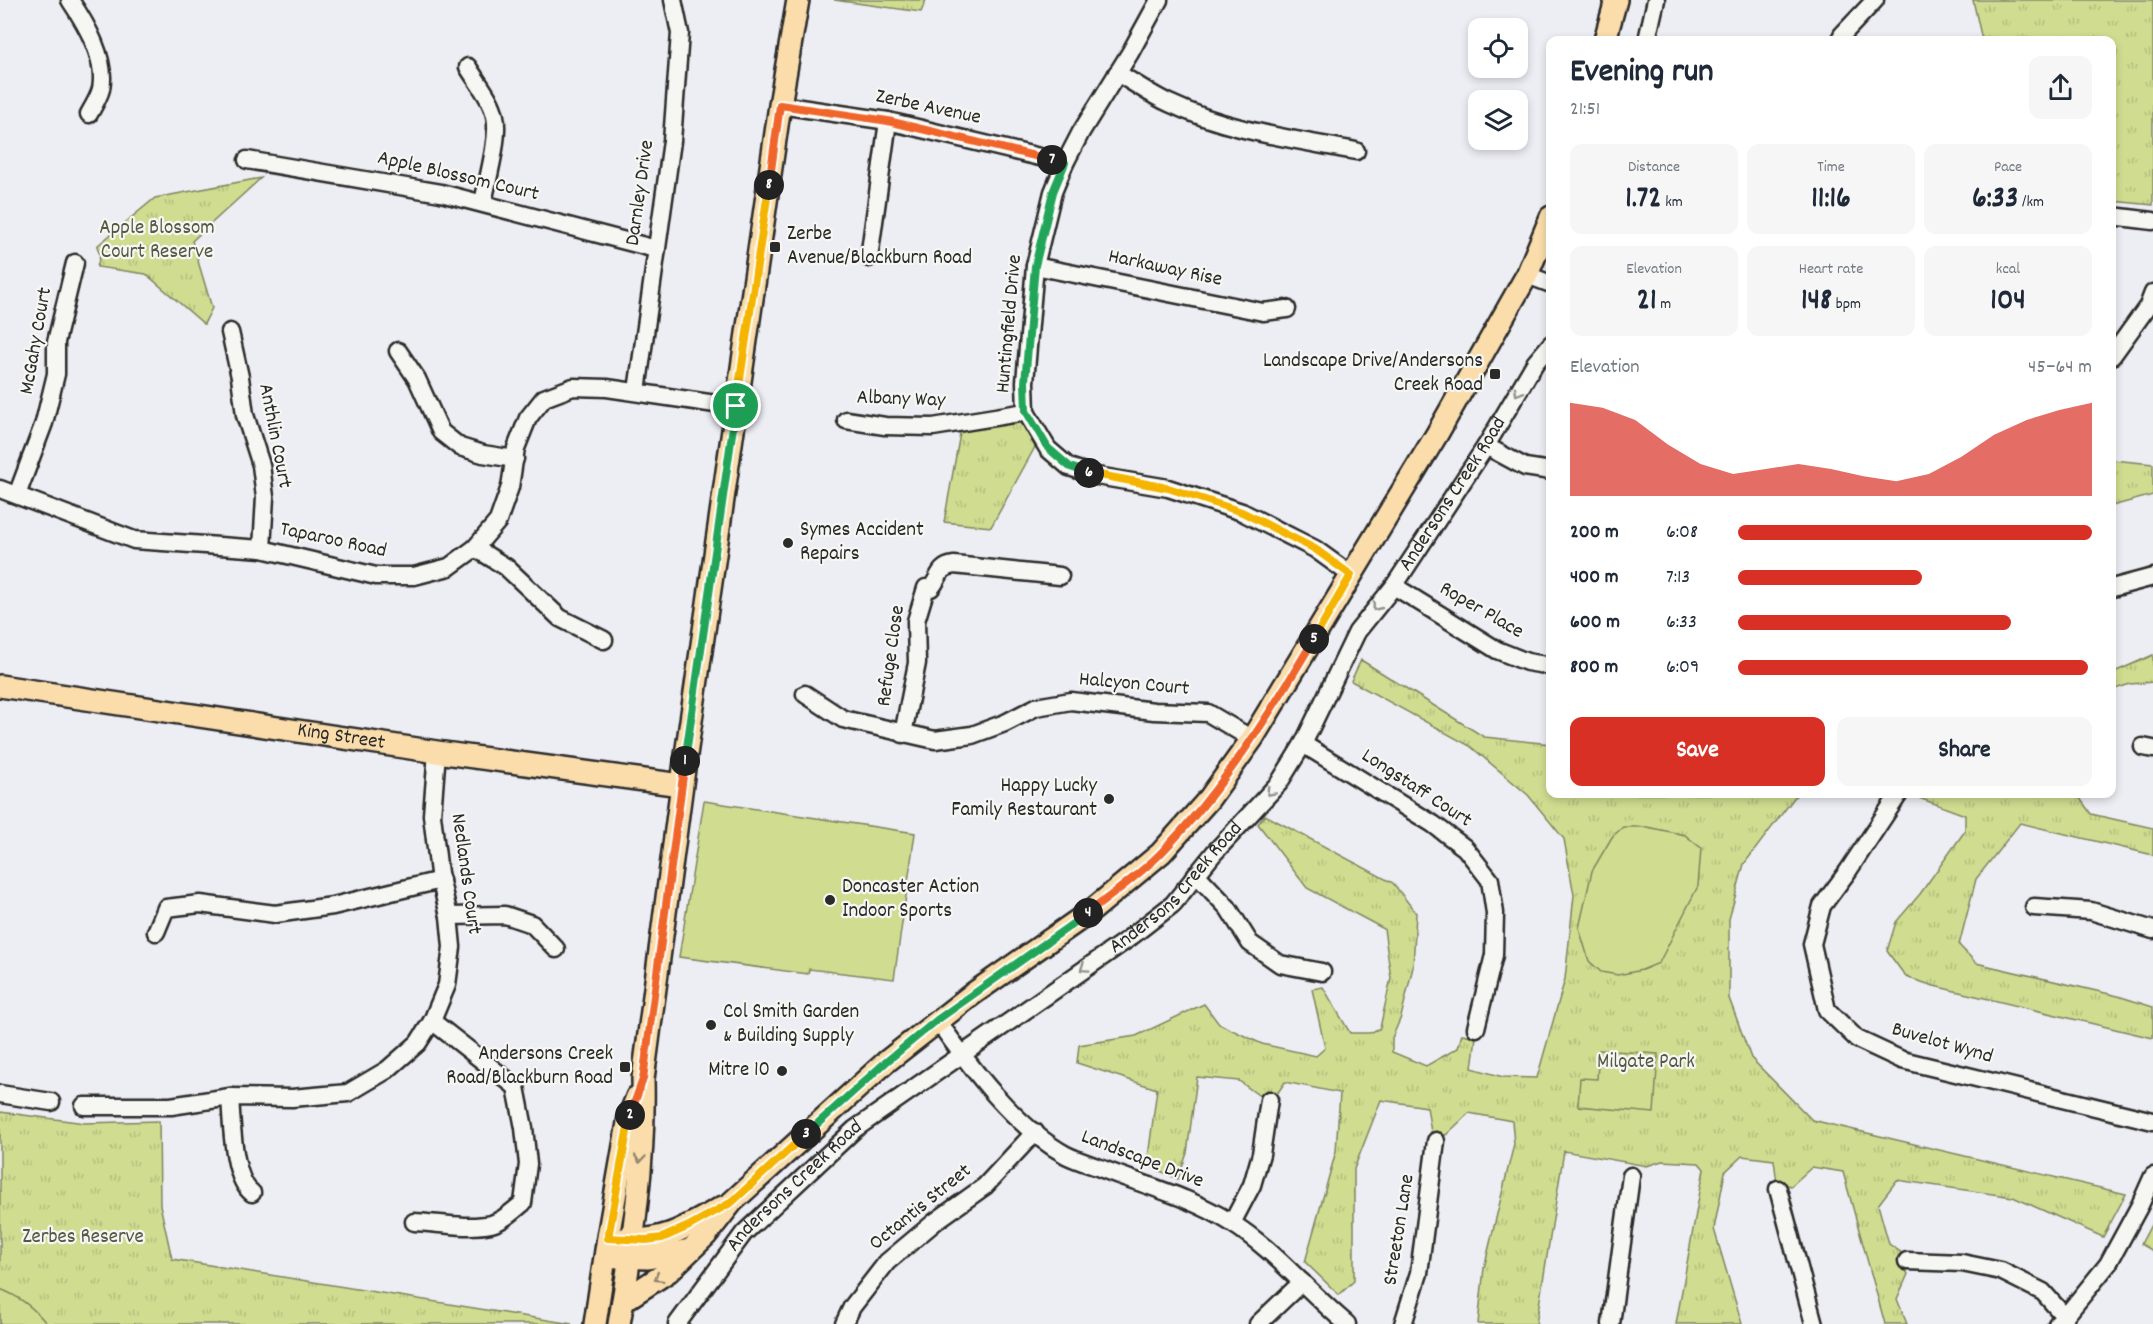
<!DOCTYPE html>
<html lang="en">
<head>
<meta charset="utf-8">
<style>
  body { margin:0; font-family:Dekko,sans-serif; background:#f6f6f7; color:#1f2937; height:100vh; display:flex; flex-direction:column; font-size:22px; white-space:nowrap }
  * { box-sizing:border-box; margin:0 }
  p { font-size:20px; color:#747a83 }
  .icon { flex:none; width:33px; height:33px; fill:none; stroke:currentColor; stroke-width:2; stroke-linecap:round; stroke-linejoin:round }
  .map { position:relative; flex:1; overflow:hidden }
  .drawer { position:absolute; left:1546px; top:36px; width:570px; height:762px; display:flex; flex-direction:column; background:#fff; border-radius:12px; box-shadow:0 3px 9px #0003 }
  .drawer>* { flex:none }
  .tools { position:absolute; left:1468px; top:18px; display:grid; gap:12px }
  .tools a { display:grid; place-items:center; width:60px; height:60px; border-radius:12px; background:#fff; box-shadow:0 3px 9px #0003; font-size:30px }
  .pin { position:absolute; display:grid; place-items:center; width:51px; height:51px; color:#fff; margin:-26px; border:3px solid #fff; border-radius:50%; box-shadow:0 2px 6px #0007 }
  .km { position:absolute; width:30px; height:30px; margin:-15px; border-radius:50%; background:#222; color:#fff; font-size:16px; line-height:30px; text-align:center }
  .round { display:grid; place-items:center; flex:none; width:63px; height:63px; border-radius:12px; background:#f6f6f7 }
  .summary { display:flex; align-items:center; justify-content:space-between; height:102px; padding:0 24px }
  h1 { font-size:33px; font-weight:700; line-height:45px }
  .metrics { display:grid; grid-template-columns:repeat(3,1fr); gap:9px; height:102px; padding:6px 24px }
  .metrics div { display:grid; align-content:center; border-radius:12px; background:#f6f6f7; text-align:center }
  .metrics b { font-size:30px; font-weight:700 }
  .metrics small { font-size:16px; font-weight:400 }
  .metrics p { font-size:16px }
  .chart { height:168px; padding:12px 24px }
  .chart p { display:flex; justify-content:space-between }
  .chart svg { width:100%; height:108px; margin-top:6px; fill:#d93025; opacity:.7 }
  .button { display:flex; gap:12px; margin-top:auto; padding:12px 24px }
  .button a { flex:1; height:69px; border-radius:12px; background:#d93025; color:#fff; font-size:24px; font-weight:700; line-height:69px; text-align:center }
  .button a+a { background:#f6f6f7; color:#1f2937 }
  ul { padding:0 24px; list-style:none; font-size:20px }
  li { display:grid; grid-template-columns:96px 72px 1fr; align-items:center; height:45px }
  li i { height:15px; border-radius:8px; background:#d93025 }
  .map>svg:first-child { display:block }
</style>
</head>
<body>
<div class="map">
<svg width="2153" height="1324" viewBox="0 0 2153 1324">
  <defs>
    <pattern id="grass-tufts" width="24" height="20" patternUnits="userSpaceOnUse" patternTransform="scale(1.5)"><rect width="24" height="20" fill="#d0dd90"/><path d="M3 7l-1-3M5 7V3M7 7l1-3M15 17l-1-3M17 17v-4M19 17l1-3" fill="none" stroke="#b3be7c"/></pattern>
  </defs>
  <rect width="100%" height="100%" fill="#ededf4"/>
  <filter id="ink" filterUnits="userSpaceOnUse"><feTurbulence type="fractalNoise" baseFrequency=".0167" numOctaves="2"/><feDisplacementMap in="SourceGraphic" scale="12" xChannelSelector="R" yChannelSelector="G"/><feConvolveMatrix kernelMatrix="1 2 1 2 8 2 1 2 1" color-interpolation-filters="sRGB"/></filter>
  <g filter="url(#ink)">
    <g fill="url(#grass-tufts)" stroke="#7e845e" stroke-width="1.5">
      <path d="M834,0H926L921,12Z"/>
      <path d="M1973,0H2153V205L2112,201V40H1982Z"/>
      <path d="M261,178L192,241L212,308L204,324L146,274L97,267L100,256L97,246L155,198Z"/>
      <path d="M1018,417L1035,447L991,527L944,522L961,428Z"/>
      <path d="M2112,460L2153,464V495L2112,506Z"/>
      <path d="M2153,655V682L2130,684L2112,690V673Z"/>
      <path d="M1361,660L1484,737L1551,744V794H1797L1744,864L1729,919V998L1751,1058L1812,1120L2126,1194L2103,1237L2013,1197L1897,1180L1878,1205L1889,1244L1902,1253V1264L1908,1274L1897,1299L1907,1324H1885L1843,1172L1812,1167L1791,1186L1777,1183L1774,1160L1742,1156L1725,1172L1714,1229L1742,1324H1676L1704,1169L1699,1163L1662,1161L1647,1166L1564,1151L1536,1324H1478L1484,1268L1514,1144L1512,1121L1469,1113L1446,1135L1431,1132L1427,1107L1381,1100L1354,1169V1281L1339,1295L1305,1262L1336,1151L1340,1093L1285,1082L1275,1097H1261L1239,1081L1197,1077L1187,1153L1178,1179L1147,1165L1157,1089L1077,1063L1079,1045L1136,1036L1204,1004L1219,1024L1262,1044L1316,1056L1325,1048L1312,989L1323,987L1350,1033H1370L1380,1028L1391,978L1384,929L1307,888L1258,824L1265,815L1393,883L1416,913L1413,967L1401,1017L1392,1038V1052L1426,1066L1458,1048L1462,1034L1476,1037L1472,1068L1503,1077L1537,1078L1565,979L1574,895L1564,839L1528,795L1470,746L1351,681Z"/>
      <path d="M1919,794H2077L2091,814L2153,828V855L2020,823L1976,879L1959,945L1976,963L2118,996L2153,1007V1038L1934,986L1906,977L1887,951L1896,922L1920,894L1965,831V815L1919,798Z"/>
      <path d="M0,1112L85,1123L159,1121L160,1205L172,1259L572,1324H0Z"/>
      <path d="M2153,1221V1251L2141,1244Z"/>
    </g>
    <g fill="#d0dd90" stroke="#7e845e" stroke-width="1.5">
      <path d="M704,801L915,833L894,979L809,969L808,974L679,957Z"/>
      <path d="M1623,827H1647L1685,835L1701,848L1698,886L1659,963L1642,970L1618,975L1601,972L1589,961L1579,928L1592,871L1612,837Z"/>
      <path d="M1599,1050L1658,1054L1654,1113L1578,1106L1580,1078L1597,1079Z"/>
      <path d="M0,1289C19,1296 34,1308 47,1324H0Z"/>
    </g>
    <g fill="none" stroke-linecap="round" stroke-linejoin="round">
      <defs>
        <g id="minor">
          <path d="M70,0C86,24 107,59 101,89C99,97 93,107 89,114"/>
          <path d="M1159,0L1130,53L1081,132L1065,163L1053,192L1035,266L1025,382L1026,412L1048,449L1069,467L1097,476L1168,488L1242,512L1315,549L1351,575"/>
          <path d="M1647,40L1656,0"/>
          <path d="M1840,40L1842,35L1875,0"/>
          <path d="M468,67C477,82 491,98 495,116C500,136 487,181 483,203"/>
          <path d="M1117,73C1135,83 1151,95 1169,103C1228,131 1293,139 1356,151"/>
          <path d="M780,105L888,121L1065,163"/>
          <path d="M247,160L441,193L656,249"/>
          <path d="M2112,216L2153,221"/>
          <path d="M869,258L888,121"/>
          <path d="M1035,266L1263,312L1287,309"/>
          <path d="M1527,275L1551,284"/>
          <path d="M230,332L240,377L245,415L261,465L265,497L262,549"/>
          <path d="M398,351L417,379L441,432L460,447L483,454L515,459"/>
          <path d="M2112,356L2148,306L2153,293"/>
          <path d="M637,391L672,141L680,33L673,0"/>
          <path d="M846,420L885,426L933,427L1026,412"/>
          <path d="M1486,446L1525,467L1551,471"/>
          <path d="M0,489L134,540L262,549L376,576H414L449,567L475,548L498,521L510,487L516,448L528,418L544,398L573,387L607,388L736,407"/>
          <path d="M17,495L44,423L56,374V342L75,263"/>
          <path d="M475,548L506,567L560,618L604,640"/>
          <path d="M1394,586L1497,650L1527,662L1551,666"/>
          <path d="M2112,588L2153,577"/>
          <path d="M805,694L843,719L935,740L972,735L1005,723L1036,707L1071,701L1154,711L1208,713L1252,739"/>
          <path d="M903,734L917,663L916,621L926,588H931C940,578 938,567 954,565L1060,576"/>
          <path d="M1303,744L1433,824L1465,848L1490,880L1495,913L1494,955L1476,1028"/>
          <path d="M2143,747L2153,749"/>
          <path d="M1899,794L1848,871L1822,906L1812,944L1827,1010L1857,1039L1902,1060L2153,1121"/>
          <path d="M1196,874L1228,908L1250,943L1280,964L1322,972"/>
          <path d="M2034,907L2091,911L2153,930"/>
          <path d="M449,916L505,915L532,924L556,949"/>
          <path d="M156,932L166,908L200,904L275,914L333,906L441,880"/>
          <path d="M937,1020C971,1068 1014,1126 1066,1155C1076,1160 1089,1164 1100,1168C1143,1185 1191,1197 1230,1222C1274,1249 1308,1292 1347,1324"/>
          <path d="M0,1094L51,1102"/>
          <path d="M230,1097C232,1121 232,1178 252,1193"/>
          <path d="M84,1106H171L230,1097L292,1098L348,1093L387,1070L418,1043L432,1021L447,985L452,947L449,916L439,873L432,815L437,752"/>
          <path d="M1778,1189L1814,1324"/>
          <path d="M414,1222C438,1223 467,1229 491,1224C503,1221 513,1211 523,1203L528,1164L524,1128L516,1087L432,1021"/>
          <path d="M1232,1223L1252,1185L1261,1154L1269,1100"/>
          <path d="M1907,1261L1962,1263L2001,1271L2043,1292L2065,1317"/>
          <path id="s1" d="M677,1324L744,1233L855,1129L1128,939L1173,904L1214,853L1279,783L1303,744L1357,632L1394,586L1486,446L1535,363L1551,344"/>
          <path d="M844,1324L852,1307L887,1262L936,1221L985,1186L1035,1132"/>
          <path d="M1258,1324L1302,1282"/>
          <path d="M1403,1324L1419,1273L1436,1141"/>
          <path d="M1611,1324L1631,1176"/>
          <path d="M2057,1324L2065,1317L2108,1264L2140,1205L2153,1176"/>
        </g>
        <g id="major">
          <path d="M1605,40L1616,0"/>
          <path id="s2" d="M0,686L437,752L681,785"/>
          <path d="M621,1239C663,1244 688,1226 723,1207"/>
          <path d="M617,1257L648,1258L690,1250"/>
          <path d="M623,1301L669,1271L706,1235L732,1202L886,1062L974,993L1090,912L1161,853L1209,799L1252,739L1437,434L1527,275L1551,217"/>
          <path d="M595,1324L608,1237L629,1117L637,1097"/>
          <path d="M619,1324C633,1243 645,1161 643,1079L684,769L780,105L798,0"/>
        </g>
      </defs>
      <use href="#minor" stroke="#2b2b2b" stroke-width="21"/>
      <use href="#major" stroke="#2b2b2b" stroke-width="26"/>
      <use href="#minor" stroke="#f6f6f2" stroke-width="16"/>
      <use href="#major" stroke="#faddab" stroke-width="21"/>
    </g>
    <defs><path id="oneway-chevron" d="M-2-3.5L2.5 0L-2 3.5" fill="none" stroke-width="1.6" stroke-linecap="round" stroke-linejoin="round" transform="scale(1.5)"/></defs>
    <g stroke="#90908e">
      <use href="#oneway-chevron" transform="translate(1518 392) rotate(120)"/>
      <use href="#oneway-chevron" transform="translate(1376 607) rotate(129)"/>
      <use href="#oneway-chevron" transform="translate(1270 792) rotate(133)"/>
      <use href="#oneway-chevron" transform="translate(1084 968) rotate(146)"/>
    </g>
    <g stroke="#92846b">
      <use href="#oneway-chevron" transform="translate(640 1159) rotate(95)"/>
      <use href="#oneway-chevron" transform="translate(658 1278) rotate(149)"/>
    </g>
  </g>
  <g fill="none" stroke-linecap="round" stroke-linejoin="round" filter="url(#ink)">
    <defs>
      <path id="split-1" d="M685,761L736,406"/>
      <path id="split-2" d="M630,1115L643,1079L685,761"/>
      <path id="split-3" d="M630,1115L608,1238L646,1240L662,1238L689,1226L732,1202L806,1134"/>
      <path id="split-4" d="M806,1134L886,1062L937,1020L1088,913"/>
      <path id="split-5" d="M1088,913C1111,895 1142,873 1162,852C1223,789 1270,714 1314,639"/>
      <path id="split-6" d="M1089,473L1168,488L1242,512L1315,549L1351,575L1314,639"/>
      <path id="split-7" d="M1052,160L1065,163L1053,192L1035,266L1025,382L1026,411L1048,448L1070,467L1089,473"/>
      <path id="split-8" d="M769,185L780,105L888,121L1052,160"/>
      <path id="split-9" d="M736,406L769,185"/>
    </defs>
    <use href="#split-1" stroke="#fff" stroke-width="12"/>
    <use href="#split-2" stroke="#fff" stroke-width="12"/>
    <use href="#split-3" stroke="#fff" stroke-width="12"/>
    <use href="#split-4" stroke="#fff" stroke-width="12"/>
    <use href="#split-5" stroke="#fff" stroke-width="12"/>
    <use href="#split-6" stroke="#fff" stroke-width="12"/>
    <use href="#split-7" stroke="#fff" stroke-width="12"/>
    <use href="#split-8" stroke="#fff" stroke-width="12"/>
    <use href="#split-9" stroke="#fff" stroke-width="12"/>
    <use href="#split-1" stroke="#22a559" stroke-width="8"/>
    <use href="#split-2" stroke="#f0652b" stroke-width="8"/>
    <use href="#split-3" stroke="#f5b400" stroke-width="8"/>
    <use href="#split-4" stroke="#22a559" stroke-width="8"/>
    <use href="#split-5" stroke="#f0652b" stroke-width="8"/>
    <use href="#split-6" stroke="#f5b400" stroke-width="8"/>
    <use href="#split-7" stroke="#22a559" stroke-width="8"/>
    <use href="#split-8" stroke="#f0652b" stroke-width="8"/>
    <use href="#split-9" stroke="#f5b400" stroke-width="8"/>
  </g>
  <g fill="#2b2b2b" stroke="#f6f6f2" stroke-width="2">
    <rect x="769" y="241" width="12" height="12" rx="3"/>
    <rect x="1489" y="368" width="12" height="12" rx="3"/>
    <circle cx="788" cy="543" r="6"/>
    <circle cx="1109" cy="799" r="6"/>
    <circle cx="830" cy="900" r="6"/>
    <circle cx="711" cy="1025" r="6"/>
    <rect x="619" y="1061" width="12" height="12" rx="3"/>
    <circle cx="782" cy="1071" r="6"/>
  </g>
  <g text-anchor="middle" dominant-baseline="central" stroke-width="4.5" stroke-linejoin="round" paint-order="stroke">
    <g font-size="21" fill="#2b2b2b" stroke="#f6f6f2">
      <text transform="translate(928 108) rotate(12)">Zerbe Avenue</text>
      <text transform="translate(458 177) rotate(13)">Apple Blossom Court</text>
      <text transform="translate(641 193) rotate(-82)">Darnley Drive</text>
      <text transform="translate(1165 269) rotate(12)">Harkaway Rise</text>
      <text transform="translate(1010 324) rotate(-85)">Huntingfield Drive</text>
      <text transform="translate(37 341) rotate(-80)">McGahy Court</text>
      <text transform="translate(901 400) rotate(2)">Albany Way</text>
      <text transform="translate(274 436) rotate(79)">Anthlin Court</text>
      <text stroke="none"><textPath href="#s1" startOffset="1154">Andersons Creek Road</textPath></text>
      <text transform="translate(333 541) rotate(12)">Taparoo Road</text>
      <text transform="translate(1481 611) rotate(30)">Roper Place</text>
      <text transform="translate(892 656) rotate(-82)">Refuge Close</text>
      <text transform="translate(1134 685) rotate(5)">Halcyon Court</text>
      <text stroke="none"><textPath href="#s2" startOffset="345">King Street</textPath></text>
      <text transform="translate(1416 789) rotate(33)">Longstaff Court</text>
      <text transform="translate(465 874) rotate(82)">Nedlands Court</text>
      <text stroke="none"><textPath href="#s1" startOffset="668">Andersons Creek Road</textPath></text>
      <text transform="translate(1942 1044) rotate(16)">Buvelot Wynd</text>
      <text transform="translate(1142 1160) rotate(21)">Landscape Drive</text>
      <text stroke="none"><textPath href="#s1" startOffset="182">Andersons Creek Road</textPath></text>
      <text transform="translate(921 1208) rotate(-39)">Octantis Street</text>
      <text transform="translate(1400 1230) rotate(-81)">Streeton Lane</text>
    </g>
    <g font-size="21" fill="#545844" stroke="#f6f6f2">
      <text x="157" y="229">Apple Blossom<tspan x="157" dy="24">Court Reserve</tspan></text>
      <text x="1646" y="1063">Milgate Park</text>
      <text x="83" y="1238">Zerbes Reserve</text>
    </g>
    <g font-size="21" fill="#2b2b2b" stroke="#f6f6f2" text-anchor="start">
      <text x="787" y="235">Zerbe<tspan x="787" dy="24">Avenue/Blackburn Road</tspan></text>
      <text x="1483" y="362" text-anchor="end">Landscape Drive/Andersons<tspan x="1483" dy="24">Creek Road</tspan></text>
      <text x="800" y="531">Symes Accident<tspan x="800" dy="24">Repairs</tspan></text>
      <text x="1097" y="787" text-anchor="end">Happy Lucky<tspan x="1097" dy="24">Family Restaurant</tspan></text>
      <text x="842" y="888">Doncaster Action<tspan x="842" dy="24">Indoor Sports</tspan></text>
      <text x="723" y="1013">Col Smith Garden<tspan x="723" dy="24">&amp; Building Supply</tspan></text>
      <text x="613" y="1055" text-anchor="end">Andersons Creek<tspan x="613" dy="24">Road/Blackburn Road</tspan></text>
      <text x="770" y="1071" text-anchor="end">Mitre 10</text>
    </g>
  </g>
</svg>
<div class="tools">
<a><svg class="icon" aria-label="locate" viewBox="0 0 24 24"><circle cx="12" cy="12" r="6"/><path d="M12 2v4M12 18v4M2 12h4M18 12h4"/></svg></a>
<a><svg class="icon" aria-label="layers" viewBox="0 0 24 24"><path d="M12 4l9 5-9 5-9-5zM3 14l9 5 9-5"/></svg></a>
</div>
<div class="pin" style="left:736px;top:406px;background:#1e9e55"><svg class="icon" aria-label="arrive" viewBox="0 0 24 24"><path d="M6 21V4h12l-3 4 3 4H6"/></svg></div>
<b class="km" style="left:685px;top:761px">1</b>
<b class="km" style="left:630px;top:1115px">2</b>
<b class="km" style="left:806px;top:1134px">3</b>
<b class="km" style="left:1088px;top:913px">4</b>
<b class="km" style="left:1314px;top:639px">5</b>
<b class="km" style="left:1089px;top:473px">6</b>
<b class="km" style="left:1052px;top:160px">7</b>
<b class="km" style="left:769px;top:185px">8</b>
<section class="drawer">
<div class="summary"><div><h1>Evening run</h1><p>21:51</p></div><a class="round"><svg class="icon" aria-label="share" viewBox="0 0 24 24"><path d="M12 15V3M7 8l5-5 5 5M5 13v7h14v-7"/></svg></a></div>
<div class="metrics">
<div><p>Distance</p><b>1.72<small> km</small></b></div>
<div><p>Time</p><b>11:16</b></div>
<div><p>Pace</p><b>6:33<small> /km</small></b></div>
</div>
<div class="metrics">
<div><p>Elevation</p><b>21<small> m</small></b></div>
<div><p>Heart rate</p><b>148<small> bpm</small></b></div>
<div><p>kcal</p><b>104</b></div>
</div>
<div class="chart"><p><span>Elevation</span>45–64 m</p>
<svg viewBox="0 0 160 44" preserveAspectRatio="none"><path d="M0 44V6L10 8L20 13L30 23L40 31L50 35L60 33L70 31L80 33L90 36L100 38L110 35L120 28L130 19L140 13L150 9L160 6V44z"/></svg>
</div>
<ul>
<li><b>200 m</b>6:08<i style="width:100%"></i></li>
<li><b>400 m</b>7:13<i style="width:52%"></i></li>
<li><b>600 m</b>6:33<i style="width:77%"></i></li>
<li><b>800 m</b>6:09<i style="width:99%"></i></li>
</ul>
<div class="button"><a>Save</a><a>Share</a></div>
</section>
</div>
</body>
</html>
